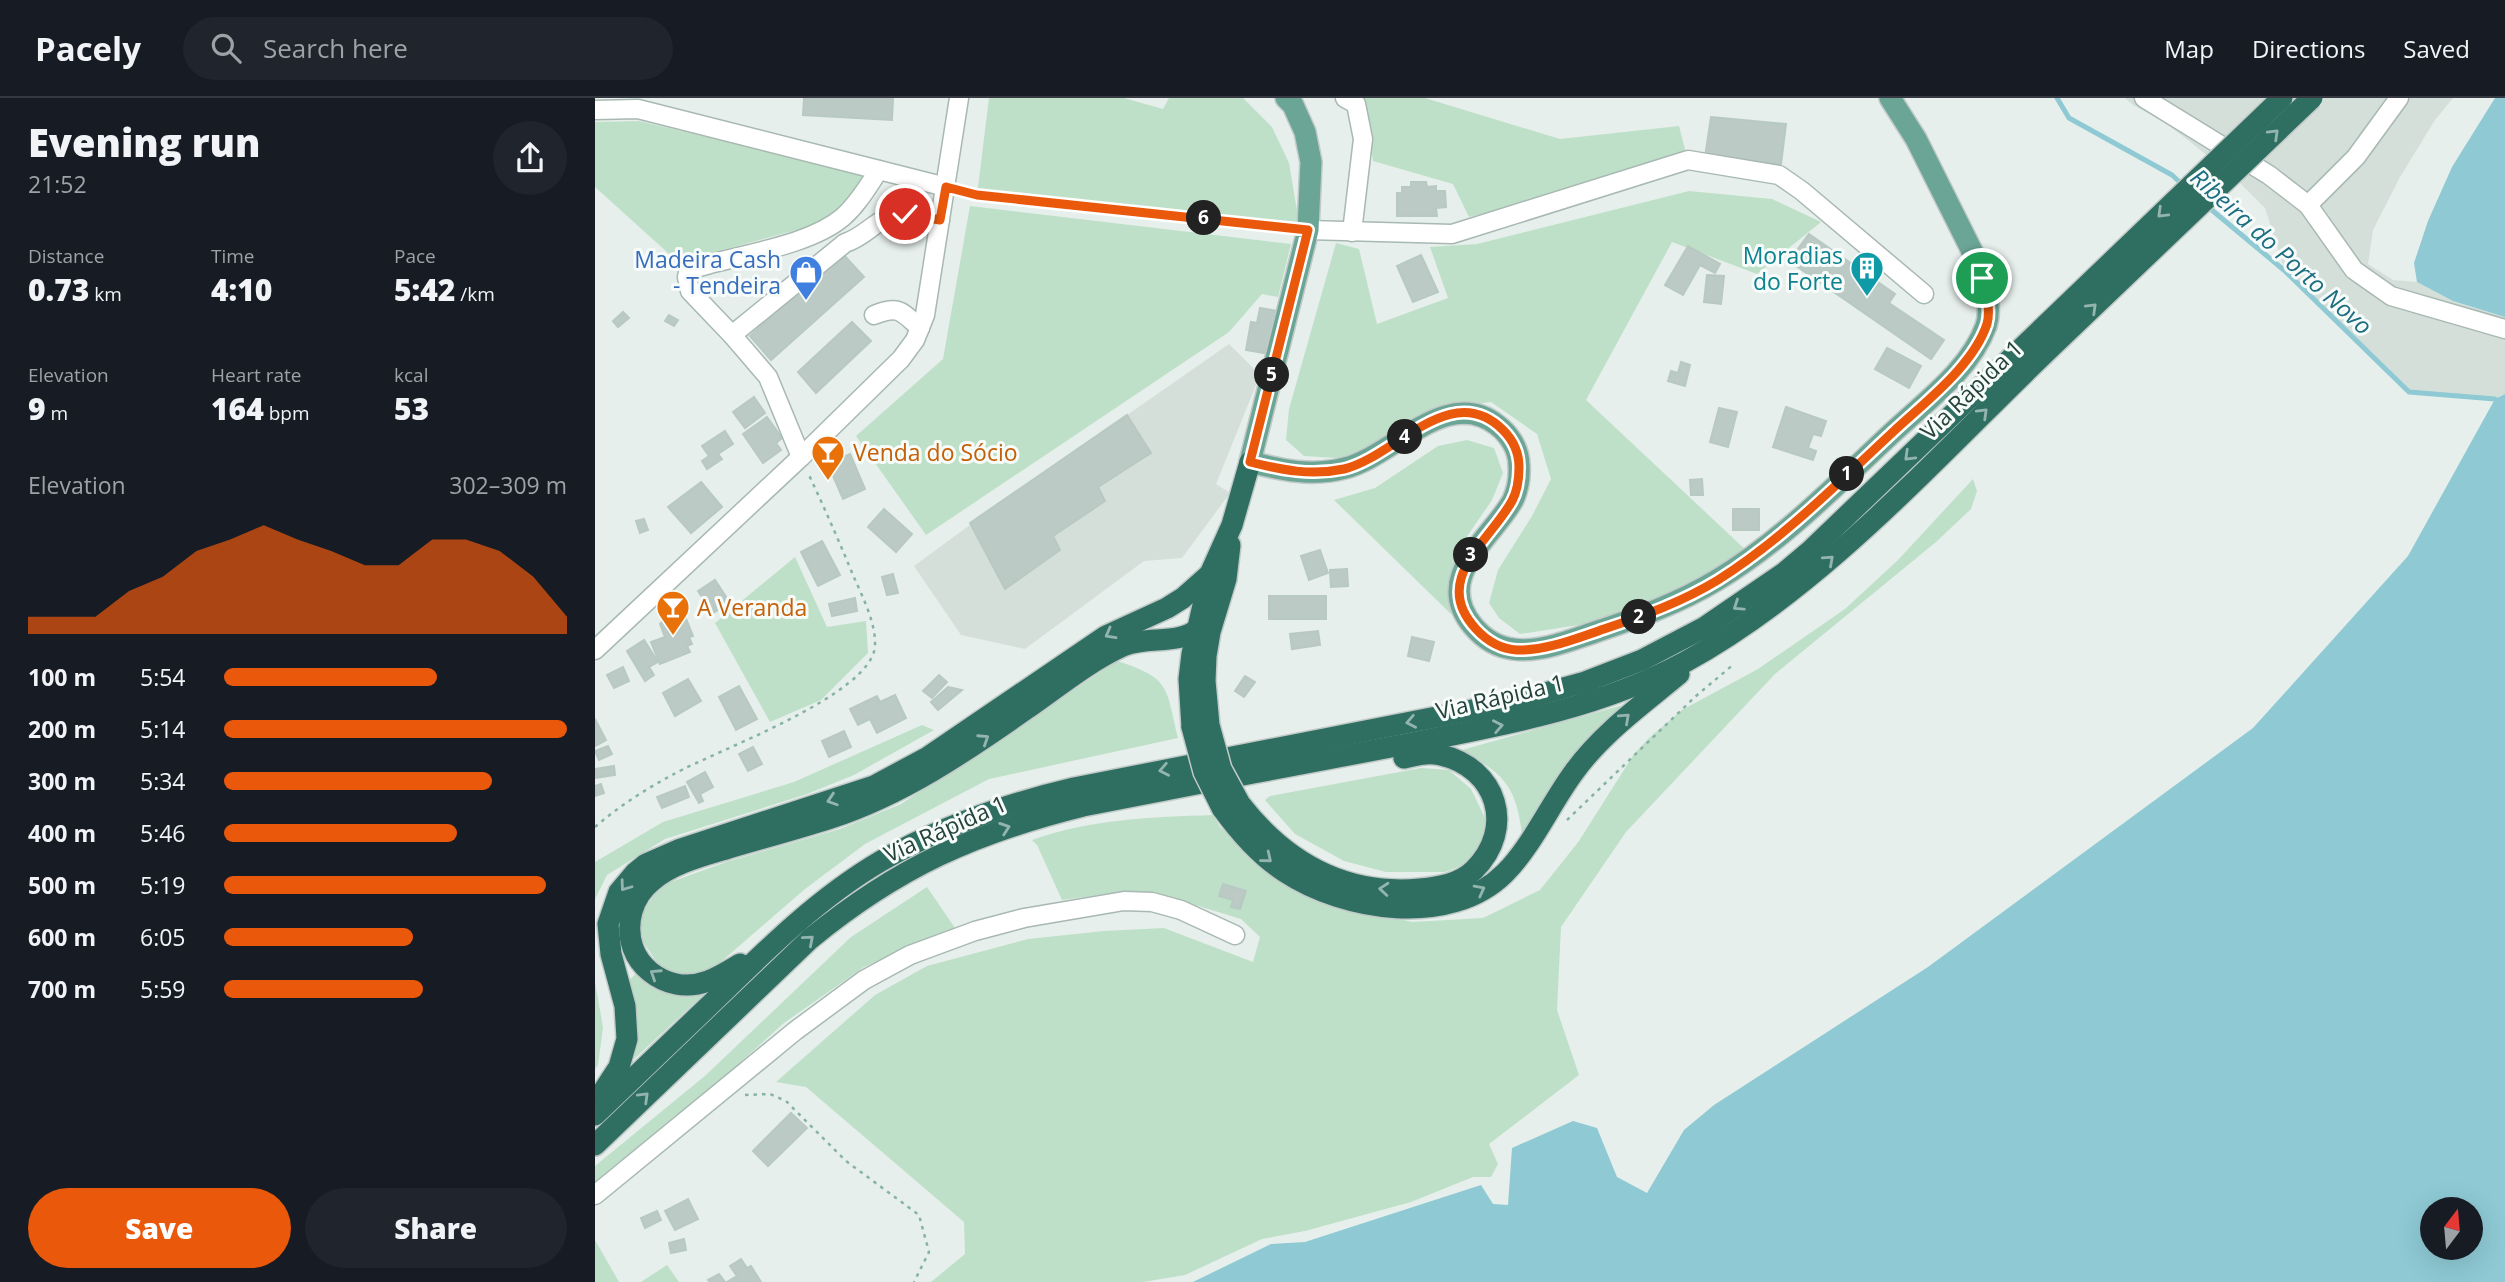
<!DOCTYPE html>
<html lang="en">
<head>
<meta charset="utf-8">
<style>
  body { margin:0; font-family:"Open Sans",sans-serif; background:#20242c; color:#f1f3f6; height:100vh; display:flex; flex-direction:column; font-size:26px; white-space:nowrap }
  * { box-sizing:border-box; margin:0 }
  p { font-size:23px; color:#9ea1a6 }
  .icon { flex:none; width:38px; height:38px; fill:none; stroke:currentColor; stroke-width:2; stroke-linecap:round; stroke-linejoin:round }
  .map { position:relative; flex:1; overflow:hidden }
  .side { display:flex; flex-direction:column; background:#171b24; width:595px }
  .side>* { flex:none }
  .needle { width:46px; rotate:16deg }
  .fabs { position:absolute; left:1825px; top:1099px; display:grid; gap:14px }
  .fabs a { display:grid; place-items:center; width:63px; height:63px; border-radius:50%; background:#171b24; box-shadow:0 7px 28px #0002; font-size:35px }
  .pin { position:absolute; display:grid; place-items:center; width:60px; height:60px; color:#fff; margin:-30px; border:4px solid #fff; border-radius:50%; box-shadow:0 2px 7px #0007 }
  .km { position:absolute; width:35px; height:35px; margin:-18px; border-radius:50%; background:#222; color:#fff; font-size:19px; line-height:35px; text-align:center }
  .round { display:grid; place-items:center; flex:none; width:74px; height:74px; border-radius:37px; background:#20242c }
  .headline { display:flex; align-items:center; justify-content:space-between; height:119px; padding:0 28px }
  h1 { font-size:38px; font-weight:800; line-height:52px }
  .metrics { display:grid; grid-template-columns:repeat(3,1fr); gap:10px; height:119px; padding:7px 28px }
  .metrics div { display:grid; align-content:center }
  .metrics b { font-size:30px; font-weight:800 }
  .metrics small { font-size:19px; font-weight:400 }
  .metrics p { font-size:19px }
  .chart { height:196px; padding:14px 28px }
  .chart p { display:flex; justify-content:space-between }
  .chart svg { width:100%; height:126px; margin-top:7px; fill:#ea580c; opacity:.7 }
  .cta { display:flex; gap:14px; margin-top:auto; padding:14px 28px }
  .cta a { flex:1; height:80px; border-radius:42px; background:#ea580c; color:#fff; font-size:28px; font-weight:800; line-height:80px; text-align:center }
  .cta a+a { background:#20242c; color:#f1f3f6 }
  ul { padding:0 28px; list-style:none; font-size:23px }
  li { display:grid; grid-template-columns:112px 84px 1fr; align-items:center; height:52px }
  li i { height:18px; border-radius:9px; background:#ea580c }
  header { display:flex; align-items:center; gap:42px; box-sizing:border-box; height:98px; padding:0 35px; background:#171b24; border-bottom:2px solid #363941 }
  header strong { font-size:33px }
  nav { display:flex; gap:38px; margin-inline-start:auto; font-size:24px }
  .search { width:490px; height:63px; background:#20242c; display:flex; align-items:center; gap:18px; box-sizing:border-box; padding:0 24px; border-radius:38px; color:#9ea1a6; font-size:26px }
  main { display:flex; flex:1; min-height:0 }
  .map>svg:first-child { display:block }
</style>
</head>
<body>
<header>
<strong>Pacely</strong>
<div class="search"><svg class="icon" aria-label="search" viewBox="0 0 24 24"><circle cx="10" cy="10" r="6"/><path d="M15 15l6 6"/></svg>Search here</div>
<nav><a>Map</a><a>Directions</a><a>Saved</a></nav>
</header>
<main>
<section class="side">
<div class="headline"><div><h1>Evening run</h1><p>21:52</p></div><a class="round"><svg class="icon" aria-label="share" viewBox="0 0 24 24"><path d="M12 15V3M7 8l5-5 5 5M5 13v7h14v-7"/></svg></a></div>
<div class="metrics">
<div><p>Distance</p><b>0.73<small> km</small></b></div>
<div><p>Time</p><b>4:10</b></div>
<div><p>Pace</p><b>5:42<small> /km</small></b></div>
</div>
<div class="metrics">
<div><p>Elevation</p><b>9<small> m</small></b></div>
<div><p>Heart rate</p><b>164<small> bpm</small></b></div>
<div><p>kcal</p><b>53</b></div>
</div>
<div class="chart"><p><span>Elevation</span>302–309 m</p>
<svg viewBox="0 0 160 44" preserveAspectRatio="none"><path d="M0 44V38L10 38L20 38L30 29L40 24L50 15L60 11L70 6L80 11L90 15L100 20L110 20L120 11L130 11L140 15L150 24L160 38V44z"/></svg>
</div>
<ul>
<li><b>100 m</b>5:54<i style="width:62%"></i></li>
<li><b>200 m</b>5:14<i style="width:100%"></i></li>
<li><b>300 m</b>5:34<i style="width:78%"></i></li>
<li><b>400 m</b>5:46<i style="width:68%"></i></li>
<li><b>500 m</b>5:19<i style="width:94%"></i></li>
<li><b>600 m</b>6:05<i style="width:55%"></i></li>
<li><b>700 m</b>5:59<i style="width:58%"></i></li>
</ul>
<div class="cta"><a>Save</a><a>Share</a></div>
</section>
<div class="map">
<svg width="1910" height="1184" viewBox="0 0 1910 1184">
  <rect width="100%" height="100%" fill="#e6efeb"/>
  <g fill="#d4dfda">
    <path d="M1530,0H1858L1840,22L1805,79L1778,132L1773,166L1798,182L1822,184L1858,203L1910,219V296L1900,301L1814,294L1690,173L1670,110L1643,83L1603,50L1568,23L1538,7Z"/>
    <path d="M634,246L665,277L621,386L635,395L587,460L549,463L430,551L366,537L319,468L383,421Z"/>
  </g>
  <g fill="#bfe0c8">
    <path d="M394,0H529L568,11L574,0H648L677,29L694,65L705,130L382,97Z"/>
    <path d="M769,0H830L965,41L1084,28L1092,59L985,92L874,119L858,86L778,63Z"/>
    <path d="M44,23L260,74L272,75L248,108L220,127L83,164L0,89V24Z"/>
    <path d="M1094,93L1177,101L1226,124L1162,176L1077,144L991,302L1154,455L1116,478L996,525L925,536L904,520L894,505L903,472L937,418L956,381L942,336L896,304L837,312L778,351L741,360L709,358L691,342L694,311L741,145L764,151L782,226L853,200L835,149L882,146Z"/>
    <path d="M375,108L696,146L683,199L667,196L634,234L331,437L261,338L348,261Z"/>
    <path d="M872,342L899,350L908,375L897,402L864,450L856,516L739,402L780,390L843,348Z"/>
    <path d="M1378,381L1382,393L1376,411L1341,444L1180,576L1031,734L966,829L962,912L984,977L894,1046L903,1066L896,1079H878L816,1104L710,1133L667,1141L590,1177L548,1184H336L370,1156L369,1124L211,989L181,984L280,897L332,868L433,841L509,833L569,830L658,864L665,839L646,821L587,803L535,793L467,802L442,747L437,742C496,721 556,719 618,717L625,729L657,755L752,809L817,824L888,820L945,792L984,743L1039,656L1054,640L1087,612L1163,571L1250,511L1303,462Z"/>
    <path d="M200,459L232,529L271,523L273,555L226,602L175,624L120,525Z"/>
    <path d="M522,563C575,580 571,588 583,640L394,681L270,746L210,791L121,868L97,879L66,870L48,844L45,818L65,788L131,764L245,731L306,706Z"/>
    <path d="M1035,605L977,658L928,742C921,689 913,679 867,652Z"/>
    <path d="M327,627L339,632L259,677L212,696L70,741L12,777L0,801V764L68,724L199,684Z"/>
    <path d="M826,670L854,672L876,691L890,720L889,748L876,764L850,774H791L749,763L700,736L670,702L675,698Z"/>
    <path d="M332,789L360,830L269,869L189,925L110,996L0,1089V1068L111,977L256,839Z"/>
    <path d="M42,875L72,894L108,897L39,961L42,921L34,882Z"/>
    <path d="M0,884L8,929L3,967L0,971Z"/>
    <path d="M0,1142L24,1184H0Z"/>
    <path d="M72,1167L84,1184H46Z"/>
  </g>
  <g fill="#8ec9d4" fill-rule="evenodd">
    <path d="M1900,0H1910V219L1858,203L1822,184L1819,165L1833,123L1857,69Z"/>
    <path d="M1910,296V1184H598L676,1146L710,1144L886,1087L898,1106L913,1107L917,1050L978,1023L1002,1030L1022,1079L1052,1095L1089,1032L1119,1007L1333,869L1658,630L1813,458L1900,301ZM1876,1111V1150H1838V1111Z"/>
  </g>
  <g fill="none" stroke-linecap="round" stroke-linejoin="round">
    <g stroke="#8ec9d4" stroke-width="5">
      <path d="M1462,0L1474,20L1577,77L1589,88"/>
      <path d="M1612,108L1690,173L1814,294L1900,301"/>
    </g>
  </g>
  <g fill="#bbcac4" stroke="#b8c9c2" stroke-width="2">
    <path d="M209,0H298L297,22L208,17Z"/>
    <path d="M1116,19L1191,26L1186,66L1110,59Z"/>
    <path d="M816,84H831L832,89L841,88V93H850L851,109L841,110L842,118H802V95H807V89H816Z"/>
    <path d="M1214,136L1300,196L1294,205L1349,242L1336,261L1194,163Z"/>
    <path d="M1093,148L1125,166L1120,175L1105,167L1088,197L1070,187Z"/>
    <path d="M247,155L269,179L176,262L155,238Z"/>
    <path d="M826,157L843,194L818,204L802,168Z"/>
    <path d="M1112,177L1129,178L1126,206L1109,204Z"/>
    <path d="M665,210L683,213L675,256L651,252L656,224L662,225Z"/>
    <path d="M28,214L34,220L23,229L18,223Z"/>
    <path d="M74,217L83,222L79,228L70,223Z"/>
    <path d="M257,224L276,243L221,295L203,274Z"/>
    <path d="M1292,250L1326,268L1314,290L1280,271Z"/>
    <path d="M1086,264L1095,267L1090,288L1073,283L1076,273L1083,275Z"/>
    <path d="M159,299L170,315L150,330L138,314Z"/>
    <path d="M1191,309L1231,323L1226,338L1218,336L1213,350L1221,353L1218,362L1178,349Z"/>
    <path d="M1124,310L1142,314L1133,349L1115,344Z"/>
    <path d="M532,317L556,355L503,389L510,403L458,438L465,452L410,491L375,425Z"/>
    <path d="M172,319L187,340L181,345L186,352L168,365L148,336Z"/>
    <path d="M130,333L138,346L123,356L127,361L112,371L107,363L114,358L107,348Z"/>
    <path d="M255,356L270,391L248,401L233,366Z"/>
    <path d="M1107,381L1108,397H1096L1095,382Z"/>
    <path d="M106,384L127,409L96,435L73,409Z"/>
    <path d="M289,411L317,436L301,454L273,429Z"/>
    <rect x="1138" y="411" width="26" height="21"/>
    <path d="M49,421L53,432L45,435L41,423Z"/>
    <path d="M227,443L245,477L223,488L206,454Z"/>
    <path d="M725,452L733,475L714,482L706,458Z"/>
    <path d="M752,471L753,488L736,489L735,472Z"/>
    <path d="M298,476L303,495L292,497L287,479Z"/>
    <path d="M120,482L135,505L118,515L103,493Z"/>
    <rect x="674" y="498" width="57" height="23"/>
    <path d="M260,500L262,513L237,518L234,506Z"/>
    <path d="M86,508L98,538L94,539L97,546L92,548L95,554L65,566L56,544L70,539L65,526L80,510Z"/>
    <path d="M723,533L725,547L697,551L695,536Z"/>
    <path d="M817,539L839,544L834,563L813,558Z"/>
    <path d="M49,542L63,564L54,569L59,577L50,583L32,553Z"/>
    <path d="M28,569L34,583L19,590L12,577Z"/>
    <path d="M344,577L352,584L337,600L328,593Z"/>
    <path d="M650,578L660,584L649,599L640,593Z"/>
    <path d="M93,581L106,603L80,618L68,595Z"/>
    <path d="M144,588L162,621L141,632L124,599Z"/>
    <path d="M353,589L367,592L343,612L336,604Z"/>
    <path d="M300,597L311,620L282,635L275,621L263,627L255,611L282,598L285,604Z"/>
    <path d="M0,621L11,642L0,648Z"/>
    <path d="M249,633L256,649L234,659L227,643Z"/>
    <path d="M13,648L17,656L4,662L0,653Z"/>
    <path d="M158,649L167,666L153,673L144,656Z"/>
    <path d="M19,668L20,677L0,680V671Z"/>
    <path d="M110,674L118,689L105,696L108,703L104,705L92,684Z"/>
    <path d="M6,686L9,695L0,698V688Z"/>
    <path d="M90,688L94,699L67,710L62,699Z"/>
    <path d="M628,786L651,793L645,811L636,809L638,802L624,798Z"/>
    <path d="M196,1015L212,1030L173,1068L158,1053Z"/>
    <path d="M93,1101L103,1121L80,1132L70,1113Z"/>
    <path d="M62,1113L66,1122L50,1130L46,1120Z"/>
    <path d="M89,1141L91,1152L76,1155L74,1145Z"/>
    <path d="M146,1161L152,1170L156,1168L166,1184H132L142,1178L135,1168Z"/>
    <path d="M124,1176L130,1184H115L113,1182Z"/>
  </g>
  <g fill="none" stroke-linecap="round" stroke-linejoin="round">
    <defs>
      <g id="minor">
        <path d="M750,0L761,6L768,41L757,134"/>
        <path d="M1549,0L1674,77L1713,107L1759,172L1796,198L1910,231"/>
        <path d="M0,12L43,11L351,89"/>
        <path d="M1713,107L1761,59L1804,0"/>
        <path d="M713,132L857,136L1093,62L1184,77L1207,93L1329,196"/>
        <path d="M279,217C304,207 306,213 325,230"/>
        <path d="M137,237L250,145C266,140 275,129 289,121C305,111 328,118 345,122"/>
        <path d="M206,359L173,279L137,237L95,193L92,179L93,175L101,170C145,156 214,148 248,119C263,106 273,88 284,72"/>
        <path d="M0,552L206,359L306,261L320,242L330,217L364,0"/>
        <path d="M0,1097L200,933L269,882L315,857L380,833L429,820L529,803L557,804L586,812L640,837"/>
      </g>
      <path id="major" d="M691,0L698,7L710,34L716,64L713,132L655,364C687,372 717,379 750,370C797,359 852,287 902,327C914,336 924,351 924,367C925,380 923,391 918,402C897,440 837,479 878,528C889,541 901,549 918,551C945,555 976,542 1000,534C1042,520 1084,505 1122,482C1187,443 1241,387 1297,335C1330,304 1375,272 1391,228C1398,207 1388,183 1382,163L1321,41L1295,0"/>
      <g id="highway">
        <path d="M614,627L610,583L611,558L615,534L631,481L635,447"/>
        <path d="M597,629L594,581L597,556L615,476L637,427L655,364"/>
        <path d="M645,706C691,765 749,798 825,791C844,789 865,786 879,772C921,730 902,670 846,657C833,654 821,657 809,660"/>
        <path d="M627,710C645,735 664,757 690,774C749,813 855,830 910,775C937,748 956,705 979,674C1007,635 1048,606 1084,576"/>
        <path d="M145,866C125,878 106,891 81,886C62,882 45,869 38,850C30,826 37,799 57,783C78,765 108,758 134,750C168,740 202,731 236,720C307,697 370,654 430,612C462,590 493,564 528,548C553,537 583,548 604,530"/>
        <path d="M3,1001L24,969L32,941L30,908L16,856L13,826L24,794L40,775L51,766L83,752L279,688L333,659L511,538L572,510L588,500L615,476"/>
        <path d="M0,1017C40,979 79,941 119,903C171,852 223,800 286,763C347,728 411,706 479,690L918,604L990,584L1047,562L1110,529L1189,475L1215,453L1434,243"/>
        <path d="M0,1047L215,841C303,769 379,735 488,708C591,688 693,668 796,649C897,629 999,613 1090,564C1225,490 1337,364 1448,257"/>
      </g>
    </defs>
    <use href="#minor" stroke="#a8b8b2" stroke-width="21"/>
    <use href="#major" stroke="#c2cac8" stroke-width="24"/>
    <use href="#highway" stroke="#c2cac8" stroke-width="24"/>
    <g stroke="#86b3a5" stroke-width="2.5" stroke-dasharray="3.5 5" stroke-linecap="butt">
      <path d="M368,93L382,97L695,129"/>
      <path d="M972,722L1101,598L1139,566"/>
      <path d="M0,729C24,708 51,691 79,676C120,653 277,597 280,548C281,524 267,498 258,477C244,443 229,409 213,375"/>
      <path d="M150,997L175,996L191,1003L251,1063L324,1117L334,1154L319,1184"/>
    </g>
    <use href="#minor" stroke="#fff" stroke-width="18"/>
    <use href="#major" stroke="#6aa596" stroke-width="21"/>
    <use href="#highway" stroke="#2f6f62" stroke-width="21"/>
    <defs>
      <g id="highway-bridge">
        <path d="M1434,243L1687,0"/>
        <path d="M1448,257L1717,0"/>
        <path d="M614,627L626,671L645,706"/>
        <path d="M597,629L609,674L627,710"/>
      </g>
    </defs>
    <use href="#highway-bridge" stroke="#c2cac8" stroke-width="24" stroke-linecap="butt"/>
    <use href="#highway-bridge" stroke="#2f6f62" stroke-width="21"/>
  </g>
  <defs><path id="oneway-chevron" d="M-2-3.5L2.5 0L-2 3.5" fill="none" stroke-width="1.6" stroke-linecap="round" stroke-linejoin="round" transform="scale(1.75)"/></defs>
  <g stroke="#93b5ae">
    <use href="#oneway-chevron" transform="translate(1679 36) rotate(-44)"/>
    <use href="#oneway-chevron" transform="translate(1567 115) rotate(136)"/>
    <use href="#oneway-chevron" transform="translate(1497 210) rotate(-44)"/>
    <use href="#oneway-chevron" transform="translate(1388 315) rotate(-44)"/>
    <use href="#oneway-chevron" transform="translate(1314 358) rotate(136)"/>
    <use href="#oneway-chevron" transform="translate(1234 462) rotate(-42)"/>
    <use href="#oneway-chevron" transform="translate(1143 508) rotate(146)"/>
    <use href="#oneway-chevron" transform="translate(515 536) rotate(151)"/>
    <use href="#oneway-chevron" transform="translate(1030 620) rotate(-42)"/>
    <use href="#oneway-chevron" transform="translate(816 624) rotate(169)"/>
    <use href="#oneway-chevron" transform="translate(903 628) rotate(-11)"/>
    <use href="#oneway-chevron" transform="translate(389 641) rotate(-33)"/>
    <use href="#oneway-chevron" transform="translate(569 672) rotate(169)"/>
    <use href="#oneway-chevron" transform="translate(237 702) rotate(162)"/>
    <use href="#oneway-chevron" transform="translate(410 730) rotate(-19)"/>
    <use href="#oneway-chevron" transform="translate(672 760) rotate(39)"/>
    <use href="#oneway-chevron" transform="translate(30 788) rotate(126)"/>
    <use href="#oneway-chevron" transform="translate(789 791) rotate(-175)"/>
    <use href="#oneway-chevron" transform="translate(885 792) rotate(-28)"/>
    <use href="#oneway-chevron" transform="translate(214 842) rotate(-41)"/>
    <use href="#oneway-chevron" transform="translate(60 876) rotate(-147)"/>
    <use href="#oneway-chevron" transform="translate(49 999) rotate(-44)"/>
  </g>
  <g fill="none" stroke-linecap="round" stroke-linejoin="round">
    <defs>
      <path id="route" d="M310,116L345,122L351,89L382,97L713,132L655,364C687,372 716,378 749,371C800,359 856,280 908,332C918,342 924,355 924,369C924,381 923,392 917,403C895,443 835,482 881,531C892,543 906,551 922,552C951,553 982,540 1009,531C1048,518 1087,504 1123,482C1188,441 1243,385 1299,333C1330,304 1378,268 1392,226C1396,211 1391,194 1387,180"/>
    </defs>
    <use href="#route" stroke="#fff" stroke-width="14"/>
    <use href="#route" stroke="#ea580c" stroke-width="9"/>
  </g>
  <defs>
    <symbol id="building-pin" viewBox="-11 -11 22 30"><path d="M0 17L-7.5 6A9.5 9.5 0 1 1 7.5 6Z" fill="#0f9aa8" stroke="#f7fbf9"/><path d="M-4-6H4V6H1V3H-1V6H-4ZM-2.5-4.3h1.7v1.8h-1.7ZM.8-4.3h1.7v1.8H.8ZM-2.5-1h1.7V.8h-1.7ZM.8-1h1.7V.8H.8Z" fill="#fff"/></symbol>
    <symbol id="shop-pin" viewBox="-11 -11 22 30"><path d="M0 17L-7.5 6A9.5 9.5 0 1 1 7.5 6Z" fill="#3f7fe0" stroke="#f7fbf9"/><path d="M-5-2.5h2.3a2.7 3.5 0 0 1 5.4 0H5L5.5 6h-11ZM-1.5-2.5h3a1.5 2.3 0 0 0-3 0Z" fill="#fff"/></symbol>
    <symbol id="bar-pin" viewBox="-11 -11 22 30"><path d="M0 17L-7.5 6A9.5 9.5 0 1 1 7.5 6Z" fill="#e8710a" stroke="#f7fbf9"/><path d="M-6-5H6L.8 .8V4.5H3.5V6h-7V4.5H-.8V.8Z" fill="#fff"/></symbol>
  </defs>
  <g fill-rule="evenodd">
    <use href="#building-pin" x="1253" y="151" width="38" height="52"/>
    <use href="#shop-pin" x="192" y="155" width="38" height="52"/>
    <use href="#bar-pin" x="214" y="335" width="38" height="52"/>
    <use href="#bar-pin" x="59" y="490" width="38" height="52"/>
  </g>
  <g text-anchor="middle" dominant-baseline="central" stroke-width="6" stroke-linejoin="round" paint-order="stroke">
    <g font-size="23" fill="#0d838f" stroke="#f7fbf9" text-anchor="end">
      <text x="1248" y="157">Moradias<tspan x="1248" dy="26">do Forte</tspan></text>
    </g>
    <g font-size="23" fill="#366cbe" stroke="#f7fbf9" text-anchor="end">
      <text x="186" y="161">Madeira Cash<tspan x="186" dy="26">- Tendeira</tspan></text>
    </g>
    <g font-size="23" fill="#24423a" stroke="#f7fbf9">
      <text transform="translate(1376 291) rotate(-44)">Via Rápida 1</text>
      <text transform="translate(905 598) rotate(-13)">Via Rápida 1</text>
      <text transform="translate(350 730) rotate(-24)">Via Rápida 1</text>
    </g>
    <g font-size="23" fill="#c56008" stroke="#f7fbf9" text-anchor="start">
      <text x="258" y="354">Venda do Sócio</text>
      <text x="102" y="509">A Veranda</text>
    </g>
    <g font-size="24" font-style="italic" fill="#1c6f80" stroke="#f7fbf9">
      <text transform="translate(1687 153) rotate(42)">Ribeira do Porto Novo</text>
    </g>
  </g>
</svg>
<div class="fabs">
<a><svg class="needle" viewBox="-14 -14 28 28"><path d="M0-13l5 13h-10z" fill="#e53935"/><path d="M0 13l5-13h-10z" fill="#9ea1a6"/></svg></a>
</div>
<div class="pin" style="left:1387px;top:180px;background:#1e9e55"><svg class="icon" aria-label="arrive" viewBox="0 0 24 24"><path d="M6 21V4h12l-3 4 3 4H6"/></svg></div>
<div class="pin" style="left:310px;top:116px;background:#d93025"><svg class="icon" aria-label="check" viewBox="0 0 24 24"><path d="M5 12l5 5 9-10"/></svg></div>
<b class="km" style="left:1252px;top:376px">1</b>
<b class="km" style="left:1044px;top:519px">2</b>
<b class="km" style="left:876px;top:457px">3</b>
<b class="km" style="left:810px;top:339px">4</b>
<b class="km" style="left:677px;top:277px">5</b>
<b class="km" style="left:609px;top:120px">6</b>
</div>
</main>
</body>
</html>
